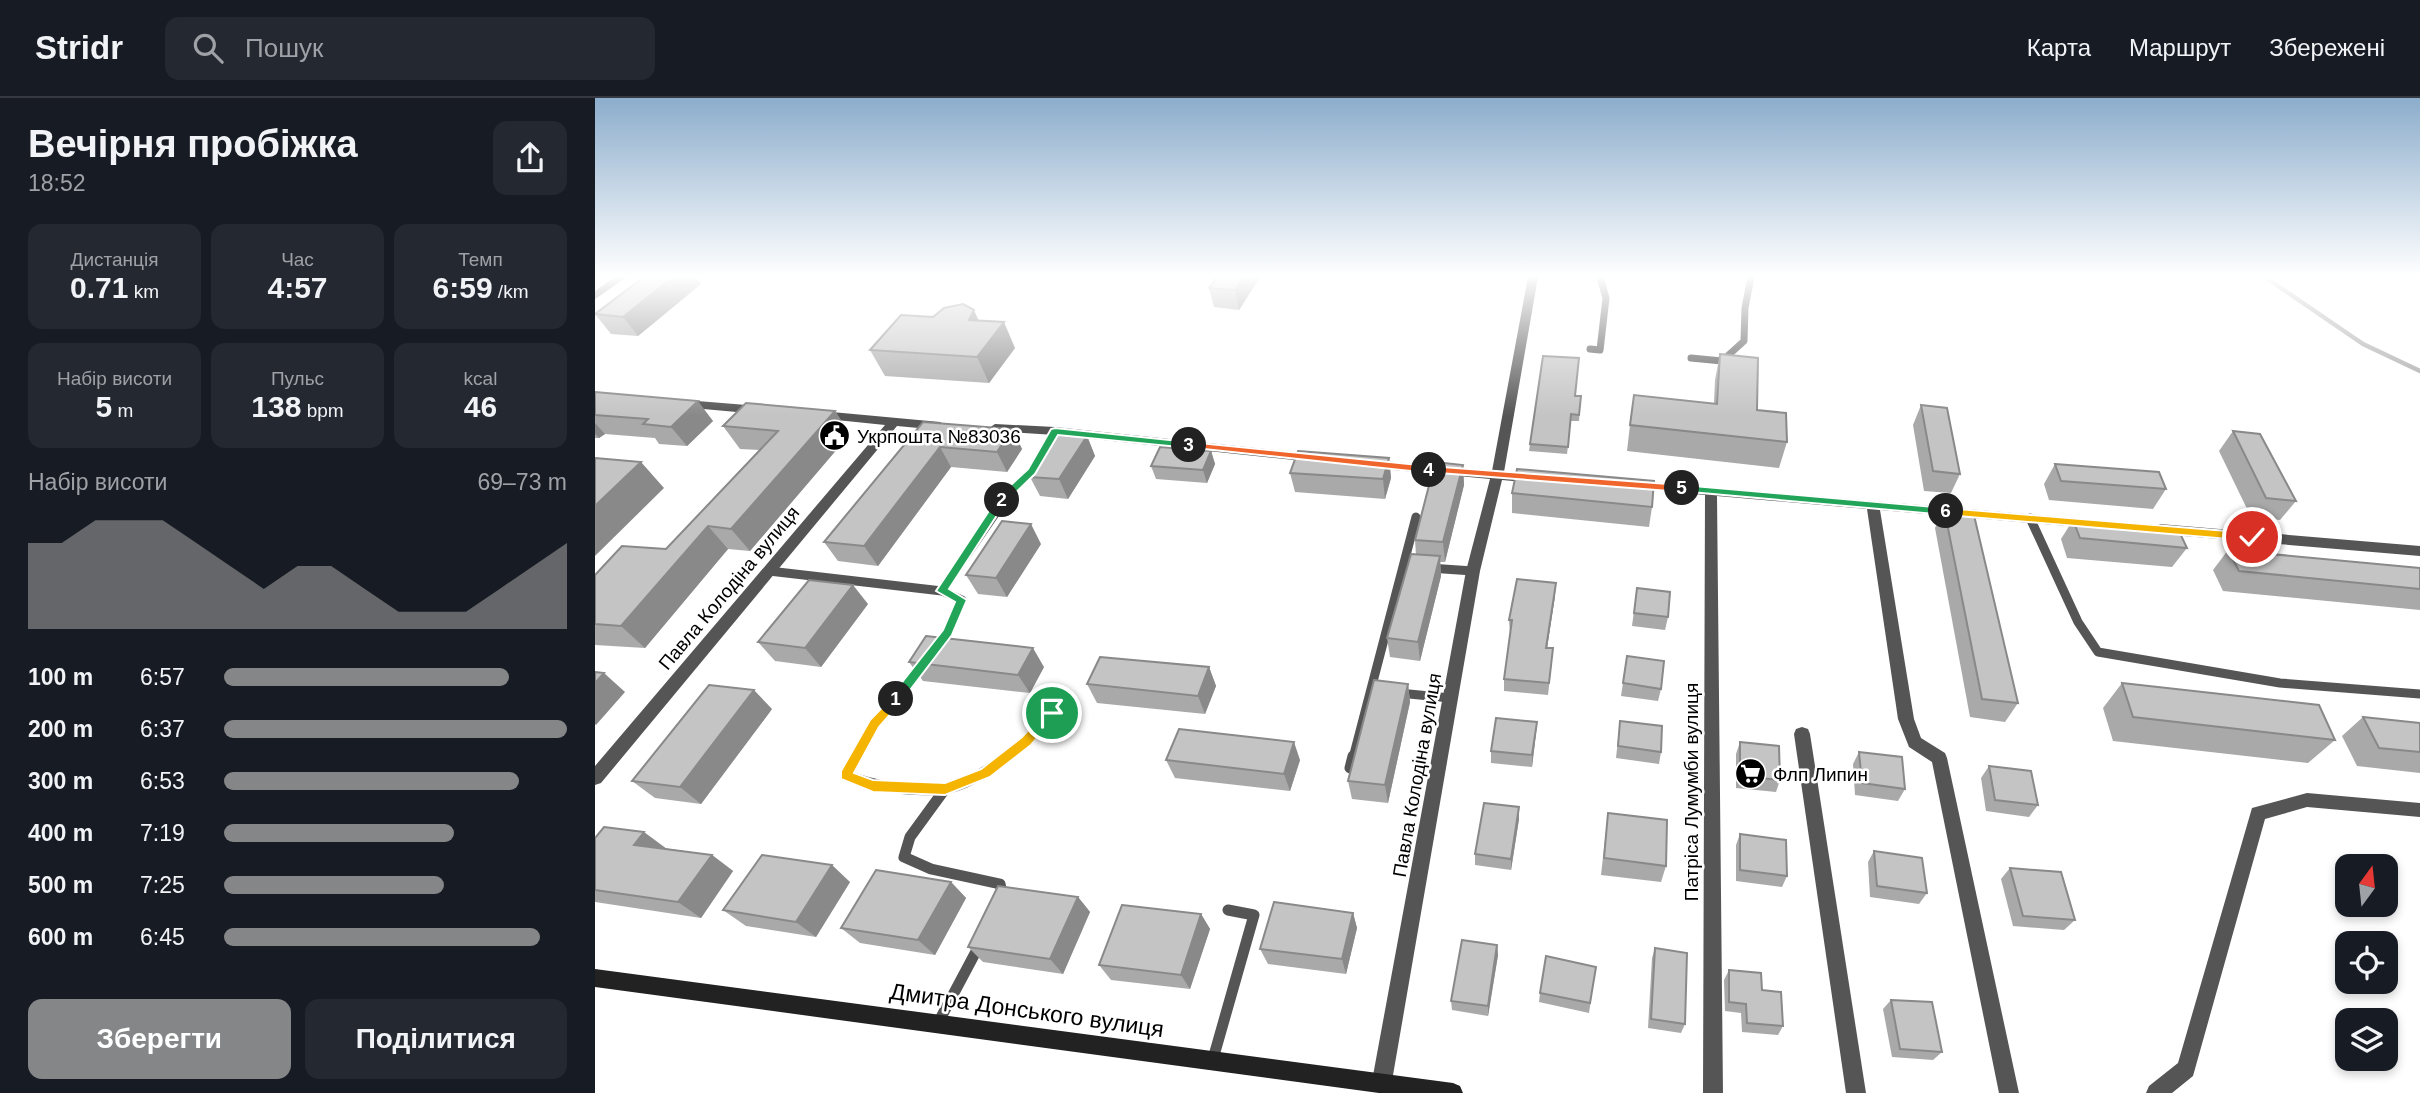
<!DOCTYPE html>
<html lang="uk">
<head>
<meta charset="utf-8">
<style>
  body { margin:0; font-family:Arial,sans-serif; background:#242831; color:#f1f3f6; height:100vh; display:flex; flex-direction:column; font-size:26px; white-space:nowrap }
  * { box-sizing:border-box; margin:0 }
  p { font-size:23px; color:#9ea1a6 }
  .icon { flex:none; width:38px; height:38px; fill:none; stroke:currentColor; stroke-width:2; stroke-linecap:round; stroke-linejoin:round }
  .map { position:relative; flex:1; overflow:hidden }
  .details { display:flex; flex-direction:column; background:#171b24; width:595px }
  .details>* { flex:none }
  .needle { width:46px; rotate:15deg }
  .buttons { position:absolute; left:1740px; top:756px; display:grid; gap:14px }
  .buttons a { display:grid; place-items:center; width:63px; height:63px; border-radius:14px; background:#171b24; box-shadow:0 4px 10px #0003; font-size:35px }
  .pin { position:absolute; display:grid; place-items:center; width:60px; height:60px; color:#fff; margin:-30px; border:4px solid #fff; border-radius:50%; box-shadow:0 2px 7px #0007 }
  .km { position:absolute; width:35px; height:35px; margin:-18px; border-radius:50%; background:#222; color:#fff; font-size:19px; line-height:35px; text-align:center }
  .round { display:grid; place-items:center; flex:none; width:74px; height:74px; border-radius:14px; background:#242831 }
  .headline { display:flex; align-items:center; justify-content:space-between; height:119px; padding:0 28px }
  h1 { font-size:38px; font-weight:800; line-height:52px }
  .stats { display:grid; grid-template-columns:repeat(3,1fr); gap:10px; height:119px; padding:7px 28px }
  .stats div { display:grid; align-content:center; border-radius:14px; background:#242831; text-align:center }
  .stats b { font-size:30px; font-weight:800 }
  .stats small { font-size:19px; font-weight:400 }
  .stats p { font-size:19px }
  .chart { height:196px; padding:14px 28px }
  .chart p { display:flex; justify-content:space-between }
  .chart svg { width:100%; height:126px; margin-top:7px; fill:#858687; opacity:.7 }
  .button { display:flex; gap:14px; margin-top:auto; padding:14px 28px }
  .button a { flex:1; height:80px; border-radius:14px; background:#858687; color:#fff; font-size:28px; font-weight:800; line-height:80px; text-align:center }
  .button a+a { background:#242831; color:#f1f3f6 }
  ul { padding:0 28px; list-style:none; font-size:23px }
  li { display:grid; grid-template-columns:112px 84px 1fr; align-items:center; height:52px }
  li i { height:18px; border-radius:9px; background:#858687 }
  header { display:flex; align-items:center; gap:42px; box-sizing:border-box; height:98px; padding:0 35px; background:#171b24; border-bottom:2px solid #363941 }
  header strong { font-size:33px }
  nav { display:flex; gap:38px; margin-inline-start:auto; font-size:24px }
  .search { width:490px; height:63px; background:#242831; display:flex; align-items:center; gap:18px; box-sizing:border-box; padding:0 24px; border-radius:14px; color:#9ea1a6; font-size:26px }
  main { display:flex; flex:1; min-height:0 }
  .map>svg:first-child { display:block }
</style>
</head>
<body>
<header>
<strong>Stridr</strong>
<div class="search"><svg class="icon" aria-label="search" viewBox="0 0 24 24"><circle cx="10" cy="10" r="6"/><path d="M15 15l6 6"/></svg>Пошук</div>
<nav><a>Карта</a><a>Маршрут</a><a>Збережені</a></nav>
</header>
<main>
<section class="details">
<div class="headline"><div><h1>Вечірня пробіжка</h1><p>18:52</p></div><a class="round"><svg class="icon" aria-label="share" viewBox="0 0 24 24"><path d="M12 15V3M7 8l5-5 5 5M5 13v7h14v-7"/></svg></a></div>
<div class="stats">
<div><p>Дистанція</p><b>0.71<small> km</small></b></div>
<div><p>Час</p><b>4:57</b></div>
<div><p>Темп</p><b>6:59<small> /km</small></b></div>
</div>
<div class="stats">
<div><p>Набір висоти</p><b>5<small> m</small></b></div>
<div><p>Пульс</p><b>138<small> bpm</small></b></div>
<div><p>kcal</p><b>46</b></div>
</div>
<div class="chart"><p><span>Набір висоти</span>69–73 m</p>
<svg viewBox="0 0 160 44" preserveAspectRatio="none"><path d="M0 44V14L10 14L20 6L30 6L40 6L50 14L60 22L70 30L80 22L90 22L100 30L110 38L120 38L130 38L140 30L150 22L160 14V44z"/></svg>
</div>
<ul>
<li><b>100 m</b>6:57<i style="width:83%"></i></li>
<li><b>200 m</b>6:37<i style="width:100%"></i></li>
<li><b>300 m</b>6:53<i style="width:86%"></i></li>
<li><b>400 m</b>7:19<i style="width:67%"></i></li>
<li><b>500 m</b>7:25<i style="width:64%"></i></li>
<li><b>600 m</b>6:45<i style="width:92%"></i></li>
</ul>
<div class="button"><a>Зберегти</a><a>Поділитися</a></div>
</section>
<div class="map">
<svg width="1825" height="995" viewBox="0 0 1825 995">
  <rect width="100%" height="100%" fill="#fff"/>
  <g fill="none" stroke-linecap="round" stroke-linejoin="round">
    <path stroke="#a3a3a3" stroke-width="4.5" d="M1670,179L1768,246L1825,273"/>
    <g stroke="#555" stroke-width="7">
      <path d="M995,251L1005,252L1011,200L1005,179"/>
      <path d="M1096,260L1127,263L1149,243L1150,210L1156,179"/>
      <path d="M416,393L436,373L460,333"/>
    </g>
    <g stroke="#555" stroke-width="9">
      <path d="M1435,420L1483,524L1503,554L1685,585L1825,596"/>
      <path d="M834,470L878,473"/>
      <path d="M174,473L347,493L367,502L353,534L342,550"/>
      <path d="M347,493L417,391"/>
      <path d="M804,595L855,600"/>
      <path d="M260,660L279,626L329,566"/>
      <path d="M409,660L431,643L457,615"/>
      <path d="M758,660L821,419"/>
    </g>
    <g stroke="#555" stroke-width="11">
      <path d="M261,658L251,677C280,689 316,694 348,691C371,688 394,672 411,658"/>
      <path d="M755,670L758,658"/>
      <path d="M350,691L315,739L309,759L336,771L405,786L408,799"/>
      <path d="M343,925L385,846"/>
      <path d="M618,961L659,817L633,812"/>
    </g>
    <g fill="#555" fill-rule="evenodd">
      <path d="M20,179H32L0,201V193Z"/>
      <path d="M933,179H943L909,374L938,377L944,381L938,385L907,382L885,473L797,983L794,990L787,993L780,990L777,983L871,473L895,381L777,370L771,366L777,362L897,373Z"/>
      <path d="M90,302L164,308L170,312L164,316L86,309L84,306Z"/>
      <path d="M226,313L345,324L351,328L345,332L302,328L6,685L0,687V668L290,327L222,320V314Z"/>
      <path d="M400,326L460,329L718,356L724,360L718,364L460,337L396,333L394,330Z"/>
      <path d="M1042,383L1501,422L1503,425L1501,428L1496,430L1285,412L1319,621L1326,640L1350,655L1352,660L1424,995H1404L1337,664L1314,649L1303,621L1272,411L1122,398L1128,995H1108L1110,397L1038,390L1036,387L1038,384Z"/>
      <path d="M1565,426L1825,448V458L1565,436L1558,431Z"/>
      <path d="M1207,629L1213,631L1215,636L1271,995H1251L1199,636L1201,631Z"/>
      <path d="M1712,695L1825,705V719L1712,709L1670,721L1598,978L1577,995H1551L1554,988L1583,965L1657,710Z"/>
    </g>
    <path fill="#222" fill-rule="evenodd" d="M0,871L858,985L865,988L868,995H784L0,889Z"/>
  </g>
  <g fill="#a9a9a9">
    <path d="M665,179L644,212L619,209L614,190Z"/>
    <path d="M106,186L43,238L16,236L0,216Z"/>
    <path d="M384,222L420,250L394,285L290,278L275,252Z"/>
    <path d="M1125,256L1162,312L1192,344L1184,370L1032,353L1035,327L1119,305L1120,282Z"/>
    <path d="M0,294L118,323L92,348L64,346L60,340L10,336L4,340H0Z"/>
    <path d="M980,298H986L984,323H976L972,356L934,353L935,346Z"/>
    <path d="M1326,307L1365,376L1356,395L1329,393L1318,327Z"/>
    <path d="M240,313L255,336L155,453L133,451L50,550L0,547V477L71,451L165,352L145,351L128,328Z"/>
    <path d="M328,324L417,331L427,351L412,374L356,369L283,468L243,463L229,444Z"/>
    <path d="M1638,333L1701,403L1685,422L1656,419L1624,353Z"/>
    <path d="M492,338L500,358L473,401L445,398L435,379Z"/>
    <path d="M616,353L620,366L612,385L561,381L556,368Z"/>
    <path d="M794,360L796,380L790,401L700,394L695,375Z"/>
    <path d="M1460,366L1571,391L1558,411L1454,402L1449,386Z"/>
    <path d="M868,367L869,387L850,464H845L846,478L825,563L795,559L792,540L821,457L820,442Z"/>
    <path d="M917,395L1057,409L1054,429L917,415Z"/>
    <path d="M1349,410L1423,605L1410,624L1375,619L1340,430Z"/>
    <path d="M1478,422L1592,450L1577,469L1472,460L1466,441Z"/>
    <path d="M446,446L412,499L383,496L371,477Z"/>
    <path d="M1633,452L1825,470V512L1628,493L1618,472Z"/>
    <path d="M1042,490L1073,519L1070,532L1037,528Z"/>
    <path d="M960,498L952,550L957,563L953,597L909,593V581L915,535L914,522Z"/>
    <path d="M273,506L226,569L180,563L163,544Z"/>
    <path d="M1032,558L1066,591L1063,603L1026,598Z"/>
    <path d="M314,564L449,569L435,595L328,583Z"/>
    <path d="M614,569L621,588L610,616L502,605L492,586Z"/>
    <path d="M1527,585L1740,642L1713,665L1518,643L1508,610Z"/>
    <path d="M813,586L815,604L793,705L757,701L753,683Z"/>
    <path d="M177,611L106,706L60,700L37,683Z"/>
    <path d="M1768,619L1825,625V675L1762,668L1747,638Z"/>
    <path d="M1025,623L1066,654L1064,666L1021,660Z"/>
    <path d="M942,624L937,669L896,665V653Z"/>
    <path d="M1145,644L1185,682L1181,694L1141,690V656Z"/>
    <path d="M1264,654L1310,691L1303,703L1260,697L1258,666Z"/>
    <path d="M571,662H705L695,693L580,680Z"/>
    <path d="M1394,668L1443,707L1434,719L1391,713L1386,680Z"/>
    <path d="M924,709V721L916,772L880,767V756Z"/>
    <path d="M1013,715L1071,768L1066,784L1006,777Z"/>
    <path d="M1145,736L1192,778L1187,789L1141,783V747Z"/>
    <path d="M0,740L117,757L138,773L106,820L0,804Z"/>
    <path d="M1279,753L1332,795L1324,806L1275,799L1273,764Z"/>
    <path d="M1415,770L1480,822L1469,832L1418,828L1406,781Z"/>
    <path d="M255,784L221,839L151,828L128,812Z"/>
    <path d="M356,784L371,800L340,857L265,845L246,830Z"/>
    <path d="M483,799L495,814L468,876L388,864L373,849Z"/>
    <path d="M758,815L762,830L751,876L673,866L665,851Z"/>
    <path d="M606,816L615,831L595,891L516,882L504,867Z"/>
    <path d="M902,847L903,857L893,918L857,912L856,903Z"/>
    <path d="M1060,850L1090,926L1086,935L1053,930L1057,860Z"/>
    <path d="M1001,869L994,915L944,904L945,895Z"/>
    <path d="M1134,872L1167,892L1188,928L1183,937L1147,934L1146,915L1130,913L1129,882Z"/>
    <path d="M1296,902L1347,954L1338,962L1297,959L1288,911Z"/>
  </g>
  <g fill="#898989">
    <path d="M78,179H101L106,186L43,238L28,219Z"/>
    <path d="M648,179H665L644,212L640,192Z"/>
    <path d="M379,212L390,237L374,222Z"/>
    <path d="M409,224L420,250L394,285L382,259Z"/>
    <path d="M103,303L118,323L92,348L76,329Z"/>
    <path d="M240,313L255,336L155,453L136,431Z"/>
    <path d="M0,325L10,336L4,340L0,336Z"/>
    <path d="M417,331L427,351L412,374L402,354Z"/>
    <path d="M492,338L500,358L473,401L464,381Z"/>
    <path d="M345,349L356,369L283,468L269,448Z"/>
    <path d="M616,353L620,366L612,385L608,372Z"/>
    <path d="M794,360L796,380L790,401L788,381Z"/>
    <path d="M46,364L69,390L0,458V408Z"/>
    <path d="M868,367L869,387L850,464L848,444Z"/>
    <path d="M436,426L446,446L412,499L401,480Z"/>
    <path d="M113,428L133,451L50,550L26,528Z"/>
    <path d="M845,458L846,478L825,563L823,544Z"/>
    <path d="M961,485L960,498L950,563L951,550Z"/>
    <path d="M258,487L273,506L226,569L210,550Z"/>
    <path d="M438,550L449,569L435,595L423,577Z"/>
    <path d="M614,569L621,588L610,616L603,598Z"/>
    <path d="M9,575L30,594L1,627L0,626V585Z"/>
    <path d="M813,586L815,604L793,705L790,687Z"/>
    <path d="M159,592L177,611L106,706L85,689Z"/>
    <path d="M942,624L941,636L937,669V657Z"/>
    <path d="M699,644L705,662L695,693L689,676Z"/>
    <path d="M924,709V721L916,772V761Z"/>
    <path d="M49,734L72,751L39,747Z"/>
    <path d="M117,757L138,773L106,820L83,804Z"/>
    <path d="M237,767L255,784L221,839L201,824Z"/>
    <path d="M356,784L371,800L340,857L323,842Z"/>
    <path d="M483,799L495,814L468,876L455,861Z"/>
    <path d="M758,815L762,830L751,876L747,861Z"/>
    <path d="M606,816L615,831L595,891L586,877Z"/>
    <path d="M902,847L903,857L893,918V908Z"/>
  </g>
  <g fill="#c4c4c4" stroke="#898989" stroke-width="2">
    <path d="M49,179H78L28,219L0,216Z"/>
    <path d="M622,179H648L640,192L614,190Z"/>
    <path d="M368,206L379,212L374,222L409,224L382,259L275,252L306,217L338,219L349,210Z"/>
    <path d="M1125,256L1163,260L1162,312L1191,315L1192,344L1035,327L1039,297L1122,306Z"/>
    <path d="M948,258L984,260L980,298H986L984,317L976,316L973,349L935,346Z"/>
    <path d="M0,294L103,303L76,329L48,326L53,321L0,317Z"/>
    <path d="M151,305L240,313L136,431L113,428L26,528L0,526V477L27,448L71,451L183,333L128,328Z"/>
    <path d="M1326,307L1352,310L1365,376L1338,373Z"/>
    <path d="M328,324L417,331L402,354L345,349L269,448L229,444Z"/>
    <path d="M1638,333L1665,336L1701,403L1671,400Z"/>
    <path d="M464,335L492,338L464,381L435,379Z"/>
    <path d="M565,349L616,353L608,372L556,368Z"/>
    <path d="M703,353L794,360L788,381L695,375Z"/>
    <path d="M0,360L46,364L0,408Z"/>
    <path d="M840,364L868,367L848,444L820,442Z"/>
    <path d="M1460,366L1564,374L1571,391L1466,383Z"/>
    <path d="M922,371L1059,383L1057,409L917,395Z"/>
    <path d="M1349,410L1378,413L1423,605L1387,601Z"/>
    <path d="M1478,422L1583,431L1592,450L1485,440Z"/>
    <path d="M407,423L436,426L401,480L371,477Z"/>
    <path d="M1633,452L1825,470V491L1644,473Z"/>
    <path d="M816,456L845,458L823,544L792,540Z"/>
    <path d="M922,481L961,485L951,550H958L954,585L909,581L917,522H914Z"/>
    <path d="M214,482L258,487L210,550L163,544Z"/>
    <path d="M1042,490L1075,494L1073,519L1039,515Z"/>
    <path d="M331,538L438,550L423,577L314,564Z"/>
    <path d="M1032,558L1069,563L1066,591L1028,585Z"/>
    <path d="M505,559L614,569L603,598L492,586Z"/>
    <path d="M0,574L9,575L0,585Z"/>
    <path d="M779,582L813,586L790,687L753,683Z"/>
    <path d="M1527,585L1724,607L1740,642L1538,619Z"/>
    <path d="M114,587L159,592L85,689L37,683Z"/>
    <path d="M1768,619L1825,625V654L1784,650Z"/>
    <path d="M901,620L942,624L937,657L896,653Z"/>
    <path d="M1025,623L1067,628L1066,654L1023,648Z"/>
    <path d="M584,631L699,644L689,676L571,662Z"/>
    <path d="M1145,644L1184,648L1185,682L1145,678Z"/>
    <path d="M1264,654L1307,659L1310,691L1267,685Z"/>
    <path d="M1394,668L1436,673L1443,707L1400,702Z"/>
    <path d="M889,705L924,709L916,761L880,756Z"/>
    <path d="M1013,715L1072,722L1071,768L1009,760Z"/>
    <path d="M9,729L49,734L39,747L117,757L83,804L0,792V740Z"/>
    <path d="M1145,736L1191,742L1192,778L1145,772Z"/>
    <path d="M1279,753L1327,760L1332,795L1282,788Z"/>
    <path d="M167,757L237,767L201,824L128,812Z"/>
    <path d="M1415,770L1466,774L1480,822L1428,818Z"/>
    <path d="M281,772L356,784L323,842L246,830Z"/>
    <path d="M403,788L483,799L455,861L373,849Z"/>
    <path d="M679,804L758,815L747,861L665,851Z"/>
    <path d="M527,807L606,816L586,877L504,867Z"/>
    <path d="M867,842L902,847L893,908L856,903Z"/>
    <path d="M1060,850L1092,855L1090,926L1056,921Z"/>
    <path d="M951,858L1001,869L995,905L945,895Z"/>
    <path d="M1134,872L1166,875L1167,892L1186,894L1188,928L1152,925L1151,906L1134,904Z"/>
    <path d="M1296,902L1337,904L1347,954L1305,951Z"/>
  </g>
  <linearGradient id="sky" x2="0" y2="1"><stop stop-color="#8cadcc"/><stop offset="0.56" stop-color="#fff"/><stop offset="1" stop-color="#fff" stop-opacity="0"/></linearGradient>
  <rect width="1825" height="318" fill="url(#sky)"/>
  <path fill="#f5b400" stroke="#fff" stroke-width="2" d="M301,595L306,597V604L284,629L259,675L278,682L350,685L386,671L427,639L453,611L457,610L464,615L436,647L395,679L350,697L278,694L246,681V673L275,622Z"/>
  <path fill="#22a559" stroke="#fff" stroke-width="2" d="M407,398L412,402L354,491L372,502L357,537L306,604H297V597L348,532L360,504L341,493L403,399Z"/>
  <path fill="#22a559" stroke="#fff" stroke-width="2" d="M460,330L594,344L599,347L594,350L463,337L440,376L411,404H403V399L433,371L456,331Z"/>
  <path fill="#f0652b" stroke="#fff" stroke-width="2" d="M594,344L834,368L840,372L834,375L590,349V345Z"/>
  <path fill="#f0652b" stroke="#fff" stroke-width="2" d="M834,368L1087,387L1093,390L1087,394L831,374L829,372Z"/>
  <path fill="#22a559" stroke="#fff" stroke-width="2" d="M1087,387L1351,410L1356,413L1351,417L1084,393V388Z"/>
  <path fill="#f5b400" stroke="#fff" stroke-width="2" d="M1351,410L1657,435L1662,439L1657,443L1351,417L1345,413Z"/>
  <defs>
    <symbol id="civic-disc" viewBox="-11 -11 22 22"><circle r="9.5" fill="#000" stroke="#fff"/><path d="M-.6-6.5H3V-4.5H.6V-3L4-1V1h2V6H-6V1h2V-1L-.6-3ZM-1.2 2.5V6h2.4V2.5Z" fill="#fff"/></symbol>
    <symbol id="supermarket-disc" viewBox="-11 -11 22 22"><circle r="9.5" fill="#000" stroke="#fff"/><path d="M-6-5.5h2.5l.6 2H6L4.5 2H-2.5L-4.4-4H-6ZM-1.5 3.2a1.3 1.3 0 1 0 .1 0ZM3 3.2a1.3 1.3 0 1 0 .1 0Z" fill="#fff"/></symbol>
  </defs>
  <g fill-rule="evenodd">
    <use href="#civic-disc" x="222" y="320" width="35" height="35"/>
    <use href="#supermarket-disc" x="1138" y="658" width="35" height="35"/>
  </g>
  <g text-anchor="middle" dominant-baseline="central" stroke-width="5" stroke-linejoin="round" paint-order="stroke">
    <g font-size="19" fill="#000" stroke="#fff" text-anchor="start">
      <text x="262" y="338">Укрпошта №83036</text>
      <text x="1178" y="676">Флп Липин</text>
    </g>
    <g font-size="19" fill="#000" stroke="#fff">
      <text transform="translate(134 490) rotate(-50)">Павла Колодіна вулиця</text>
      <text transform="translate(822 677) rotate(-80)">Павла Колодіна вулиця</text>
      <text transform="translate(1096 694) rotate(-90)">Патріса Лумумби вулиця</text>
    </g>
    <g font-size="23" fill="#000" stroke="#fff">
      <text transform="translate(432 912) rotate(8)">Дмитра Донського вулиця</text>
    </g>
  </g>
</svg>
<div class="buttons">
<a><svg class="needle" viewBox="-14 -14 28 28"><path d="M0-13l5 13h-10z" fill="#e53935"/><path d="M0 13l5-13h-10z" fill="#9ea1a6"/></svg></a>
<a><svg class="icon" aria-label="locate" viewBox="0 0 24 24"><circle cx="12" cy="12" r="6"/><path d="M12 2v4M12 18v4M2 12h4M18 12h4"/></svg></a>
<a><svg class="icon" aria-label="layers" viewBox="0 0 24 24"><path d="M12 4l9 5-9 5-9-5zM3 14l9 5 9-5"/></svg></a>
</div>
<div class="pin" style="left:457px;top:615px;background:#1e9e55"><svg class="icon" aria-label="arrive" viewBox="0 0 24 24"><path d="M6 21V4h12l-3 4 3 4H6"/></svg></div>
<div class="pin" style="left:1657px;top:439px;background:#d93025"><svg class="icon" aria-label="check" viewBox="0 0 24 24"><path d="M5 12l5 5 9-10"/></svg></div>
<b class="km" style="left:301px;top:601px">1</b>
<b class="km" style="left:407px;top:402px">2</b>
<b class="km" style="left:594px;top:347px">3</b>
<b class="km" style="left:834px;top:372px">4</b>
<b class="km" style="left:1087px;top:390px">5</b>
<b class="km" style="left:1351px;top:413px">6</b>
</div>
</main>
</body>
</html>
